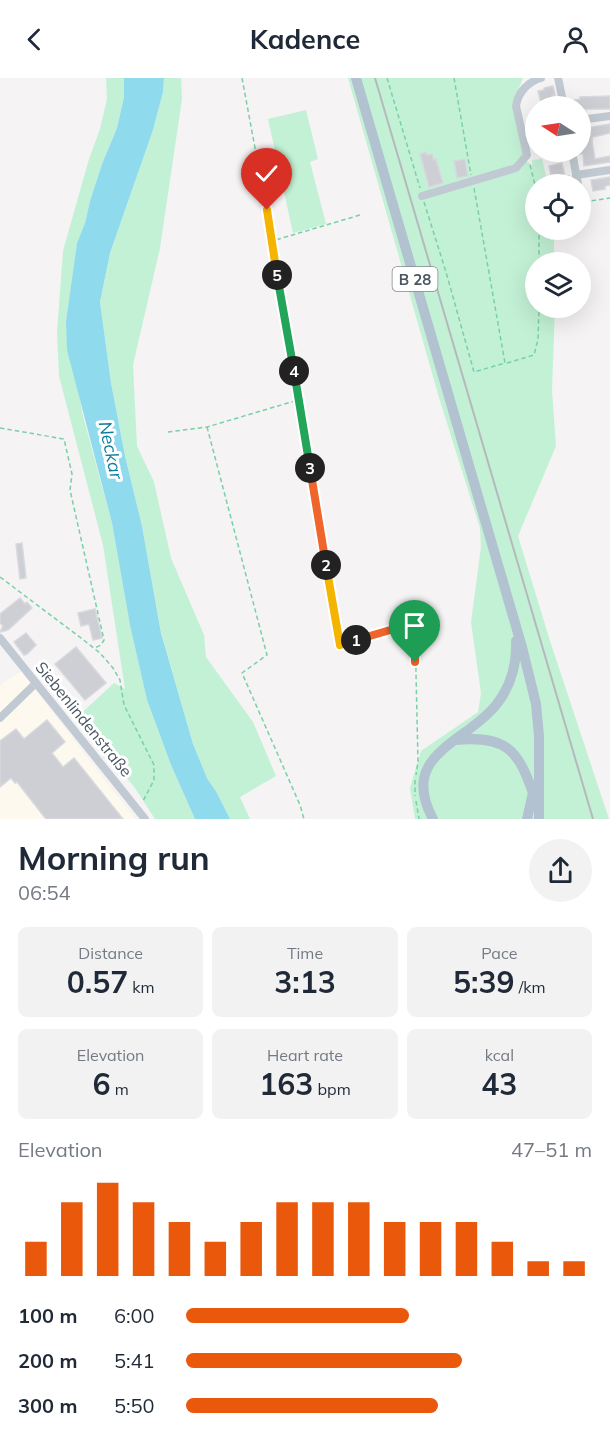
<!DOCTYPE html>
<html lang="en">
<head>
<meta charset="utf-8">
<style>
  body { margin:0; font-family:Mulish,sans-serif; background:#f2f2f3; color:#1f2937; height:100vh; display:flex; flex-direction:column; font-size:22px; white-space:nowrap }
  * { box-sizing:border-box; margin:0 }
  p { font-size:20px; color:#747a83 }
  .icon { flex:none; width:33px; height:33px; fill:none; stroke:currentColor; stroke-width:2; stroke-linecap:round; stroke-linejoin:round }
  .map { position:relative; height:741px; overflow:hidden }
  .side { display:flex; flex-direction:column; background:#fff; flex:1 }
  .side>* { flex:none }
  .needle { width:39px; rotate:282deg }
  .controls { position:absolute; left:525px; top:18px; display:grid; gap:12px }
  .controls a { display:grid; place-items:center; width:66px; height:66px; border-radius:50%; background:#fff; box-shadow:0 6px 24px #0002; font-size:30px }
  .pin { position:absolute; display:grid; place-items:center; width:51px; height:51px; color:#fff; margin:-62px -26px; border-radius:50% 50% 50% 0; rotate:-45deg; box-shadow:0 0 6px #0007 }
  .pin .icon { rotate:45deg }
  .km { position:absolute; width:30px; height:30px; margin:-15px; border-radius:50%; background:#222; color:#fff; font-size:16px; line-height:30px; text-align:center }
  .round { display:grid; place-items:center; flex:none; width:63px; height:63px; border-radius:32px; background:#f2f2f3 }
  .overview { display:flex; align-items:center; justify-content:space-between; height:102px; padding:0 18px }
  h1 { font-size:33px; font-weight:700; line-height:45px }
  .figures { display:grid; grid-template-columns:repeat(3,1fr); gap:9px; height:102px; padding:6px 18px }
  .figures div { display:grid; align-content:center; border-radius:9px; background:#f2f2f3; text-align:center }
  .figures b { font-size:30px; font-weight:700 }
  .figures small { font-size:16px; font-weight:400 }
  .figures p { font-size:16px }
  .chart { height:168px; padding:12px 18px }
  .chart p { display:flex; justify-content:space-between }
  .chart svg { width:100%; height:108px; margin-top:6px; stroke:#ea580c; stroke-width:6 }
  ul { padding:0 18px; list-style:none; font-size:20px }
  li { display:grid; grid-template-columns:96px 72px 1fr; align-items:center; height:45px }
  li i { height:15px; border-radius:8px; background:#ea580c }
  header { display:flex; justify-content:space-between; align-items:center; height:78px; padding:0 18px; background:#fff; font-size:27px; font-weight:700 }
  .map>svg:first-child { display:block }
</style>
</head>
<body>
<header><svg class="icon" aria-label="back" viewBox="0 0 24 24"><path d="M15 5l-7 7 7 7"/></svg>Kadence<svg class="icon" aria-label="person" viewBox="0 0 24 24"><circle cx="12" cy="8" r="4"/><path d="M4 21q1-7 8-7t8 7"/></svg></header>
<div class="map">
<svg width="610" height="741" viewBox="0 0 610 741">
  <rect width="100%" height="100%" fill="#f5f3f3"/>
  <path fill="#fdf9ef" d="M21,593L111,710L136,741H0V607Z"/>
  <g fill="#c3f1d5">
    <path d="M106,0H124V19L117,50L102,86L90,123L85,145L77,165L66,243L83,338L112,445L130,546L147,622L171,687L195,741H155L135,710L108,677L103,680L98,661L75,641L114,605L125,611L103,467L59,298L57,255L63,173L89,81L100,51L107,21Z"/>
    <path d="M164,0H181L182,21L160,170L133,287L137,368L154,404L171,480L204,557L206,579L253,644L276,698L240,719L250,741H230L217,715L207,700L193,666L161,554L142,448L125,378L111,305L100,224L110,175L153,52L163,14Z"/>
    <path d="M348,0H523L512,27L524,71L522,80L532,87V82L542,81L548,106H536V152H554V184H536V230H555L552,312L556,368L518,458L550,563L609,741H415L410,710L421,673L478,634L481,615L471,544L481,469L480,450L440,323Z"/>
    <path d="M306,32L318,81L310,84L326,146L293,155L268,41Z"/>
  </g>
  <path fill="#90daee" d="M124,0H164L163,14L153,52L110,175L100,224L111,305L125,378L142,448L161,555L193,666L207,700L217,715L230,741H195L171,687L147,622L130,547L112,445L67,272L66,243L77,165L85,145L90,123L102,86L117,50L124,19Z"/>
  <g fill="#cdcfd5" stroke="#d7d9de" stroke-width="1.5">
    <path d="M553,8L555,17L552,18L554,28H542L538,13L544,12V10Z"/>
    <path d="M610,18V31H585L586,34L580,35V28H575L574,22L580,21V19Z"/>
    <path d="M610,46V55L593,59L592,63L595,81L610,78V84L584,88L583,76H580V51Z"/>
    <path d="M426,74L427,77L432,76L434,82L436,81L443,105L429,109L420,76Z"/>
    <path d="M465,81L468,98L457,100L454,83Z"/>
    <path d="M562,85L565,99L569,98V106H560L557,96L551,97L549,88Z"/>
    <path d="M610,99V107L605,108V111L593,113L591,102Z"/>
    <path d="M22,465L26,500L20,501L16,466Z"/>
    <path d="M20,520L25,526L27,524L32,530L8,552L0,554L3,548L0,545V536Z"/>
    <path d="M95,531L102,560L93,562L89,546L81,548L78,535Z"/>
    <path d="M26,555L36,567L27,576L24,577L14,564Z"/>
    <path d="M76,569L106,605L85,622L55,586Z"/>
    <path d="M47,642L65,664L52,675L63,689L74,680L123,741H46L17,704L15,705L11,700L0,709V663L16,651L24,661Z"/>
  </g>
  <g fill="none" stroke-linecap="round" stroke-linejoin="round">
    <g stroke="#7ad0a6" stroke-width="1.5" stroke-dasharray="4.5 3" stroke-linecap="butt">
      <path d="M242,0L272,161"/>
      <path d="M387,0L420,110"/>
      <path d="M454,0L471,97"/>
      <path d="M530,87L536,111"/>
      <path d="M580,118L584,124L610,120"/>
      <path d="M424,124L446,194L474,294L505,285L474,110"/>
      <path d="M539,184V152"/>
      <path d="M507,285L534,277L538,261L539,230"/>
      <path d="M298,322L340,567L411,546L415,550L418,684L416,697"/>
      <path d="M207,349L267,577L242,595L300,727L304,741"/>
      <path d="M0,350L64,361L72,396L70,412L104,562L101,567L95,570"/>
      <path d="M168,354L207,349L298,322L272,163L360,137"/>
      <path d="M0,499L81,560L100,575L113,590L120,602L124,627L154,687V702L142,725"/>
      <path d="M415,702V718"/>
      <path d="M416,723L419,741"/>
    </g>
    <g stroke="#c1cad2" stroke-width="8">
      <path d="M558,0L564,28"/>
      <path d="M580,42L610,38"/>
      <path d="M572,74L578,106"/>
      <path d="M576,97L610,92"/>
      <path d="M422,118L516,90L527,77L516,28C518,14 528,4 541,0"/>
      <path d="M0,560L145,741"/>
      <path d="M0,640L36,605"/>
    </g>
    <g stroke="#b3c2d1" stroke-width="10">
      <path d="M356,0L522,569L536,626L539,658V741"/>
      <path d="M455,662C505,657 518,671 533,715"/>
      <path d="M433,741C398,676 466,665 496,627C511,608 517,586 516,563"/>
      <path d="M527,741L534,710"/>
    </g>
    <path stroke="#b5b8bd" stroke-width="2" d="M375,0L593,741"/>
  </g>
  <g fill="none" stroke-linecap="round" stroke-linejoin="round">
    <defs>
      <path id="split-1" d="M356,562L411,546L415,550V584"/>
      <path id="split-2" d="M326,487L340,567L356,562"/>
      <path id="split-3" d="M310,390L326,487"/>
      <path id="split-4" d="M294,293L310,390"/>
      <path id="split-5" d="M277,197L294,293"/>
      <path id="split-6" d="M267,132L277,197"/>
    </defs>
    <use href="#split-1" stroke="#fff" stroke-width="12"/>
    <use href="#split-2" stroke="#fff" stroke-width="12"/>
    <use href="#split-3" stroke="#fff" stroke-width="12"/>
    <use href="#split-4" stroke="#fff" stroke-width="12"/>
    <use href="#split-5" stroke="#fff" stroke-width="12"/>
    <use href="#split-6" stroke="#fff" stroke-width="12"/>
    <use href="#split-1" stroke="#f0652b" stroke-width="8"/>
    <use href="#split-2" stroke="#f5b400" stroke-width="8"/>
    <use href="#split-3" stroke="#f0652b" stroke-width="8"/>
    <use href="#split-4" stroke="#22a559" stroke-width="8"/>
    <use href="#split-5" stroke="#22a559" stroke-width="8"/>
    <use href="#split-6" stroke="#f5b400" stroke-width="8"/>
  </g>
  <g text-anchor="middle" dominant-baseline="central" stroke-width="6" stroke-linejoin="round" paint-order="stroke">
    <rect fill="#fff" stroke="#808990" stroke-width="1.5" x="392.5" y="189" width="45" height="24" rx="4.5"/>
    <g font-size="15" font-weight="bold" fill="#4a5661">
      <text x="415" y="201">B 28</text>
    </g>
    <g font-size="16" fill="#4a5661" stroke="#fff">
      <text transform="translate(84 641) rotate(51)">Siebenlindenstraße</text>
    </g>
    <g font-size="18" font-style="italic" fill="#0c7c9b" stroke="#fff">
      <text transform="translate(111 372) rotate(78)">Neckar</text>
    </g>
  </g>
</svg>
<div class="controls">
<a><svg class="needle" viewBox="-14 -14 28 28"><path d="M0-13l5 13h-10z" fill="#e53935"/><path d="M0 13l5-13h-10z" fill="#747a83"/></svg></a>
<a><svg class="icon" aria-label="locate" viewBox="0 0 24 24"><circle cx="12" cy="12" r="6"/><path d="M12 2v4M12 18v4M2 12h4M18 12h4"/></svg></a>
<a><svg class="icon" aria-label="layers" viewBox="0 0 24 24"><path d="M12 4l9 5-9 5-9-5zM3 14l9 5 9-5"/></svg></a>
</div>
<div class="pin" style="left:415px;top:584px;background:#1e9e55"><svg class="icon" aria-label="arrive" viewBox="0 0 24 24"><path d="M6 21V4h12l-3 4 3 4H6"/></svg></div>
<div class="pin" style="left:267px;top:132px;background:#d93025"><svg class="icon" aria-label="check" viewBox="0 0 24 24"><path d="M5 12l5 5 9-10"/></svg></div>
<b class="km" style="left:356px;top:562px">1</b>
<b class="km" style="left:326px;top:487px">2</b>
<b class="km" style="left:310px;top:390px">3</b>
<b class="km" style="left:294px;top:293px">4</b>
<b class="km" style="left:277px;top:197px">5</b>
</div>
<section class="side">
<div class="overview"><div><h1>Morning run</h1><p>06:54</p></div><a class="round"><svg class="icon" aria-label="share" viewBox="0 0 24 24"><path d="M12 15V3M7 8l5-5 5 5M5 13v7h14v-7"/></svg></a></div>
<div class="figures">
<div><p>Distance</p><b>0.57<small> km</small></b></div>
<div><p>Time</p><b>3:13</b></div>
<div><p>Pace</p><b>5:39<small> /km</small></b></div>
</div>
<div class="figures">
<div><p>Elevation</p><b>6<small> m</small></b></div>
<div><p>Heart rate</p><b>163<small> bpm</small></b></div>
<div><p>kcal</p><b>43</b></div>
</div>
<div class="chart"><p><span>Elevation</span>47–51 m</p>
<svg viewBox="0 0 160 44" preserveAspectRatio="none"><path d="M5 44V30M15 44V14M25 44V6M35 44V14M45 44V22M55 44V30M65 44V22M75 44V14M85 44V14M95 44V14M105 44V22M115 44V22M125 44V22M135 44V30M145 44V38M155 44V38"/></svg>
</div>
<ul>
<li><b>100 m</b>6:00<i style="width:55%"></i></li>
<li><b>200 m</b>5:41<i style="width:68%"></i></li>
<li><b>300 m</b>5:50<i style="width:62%"></i></li>
</ul>
</section>
</body>
</html>
